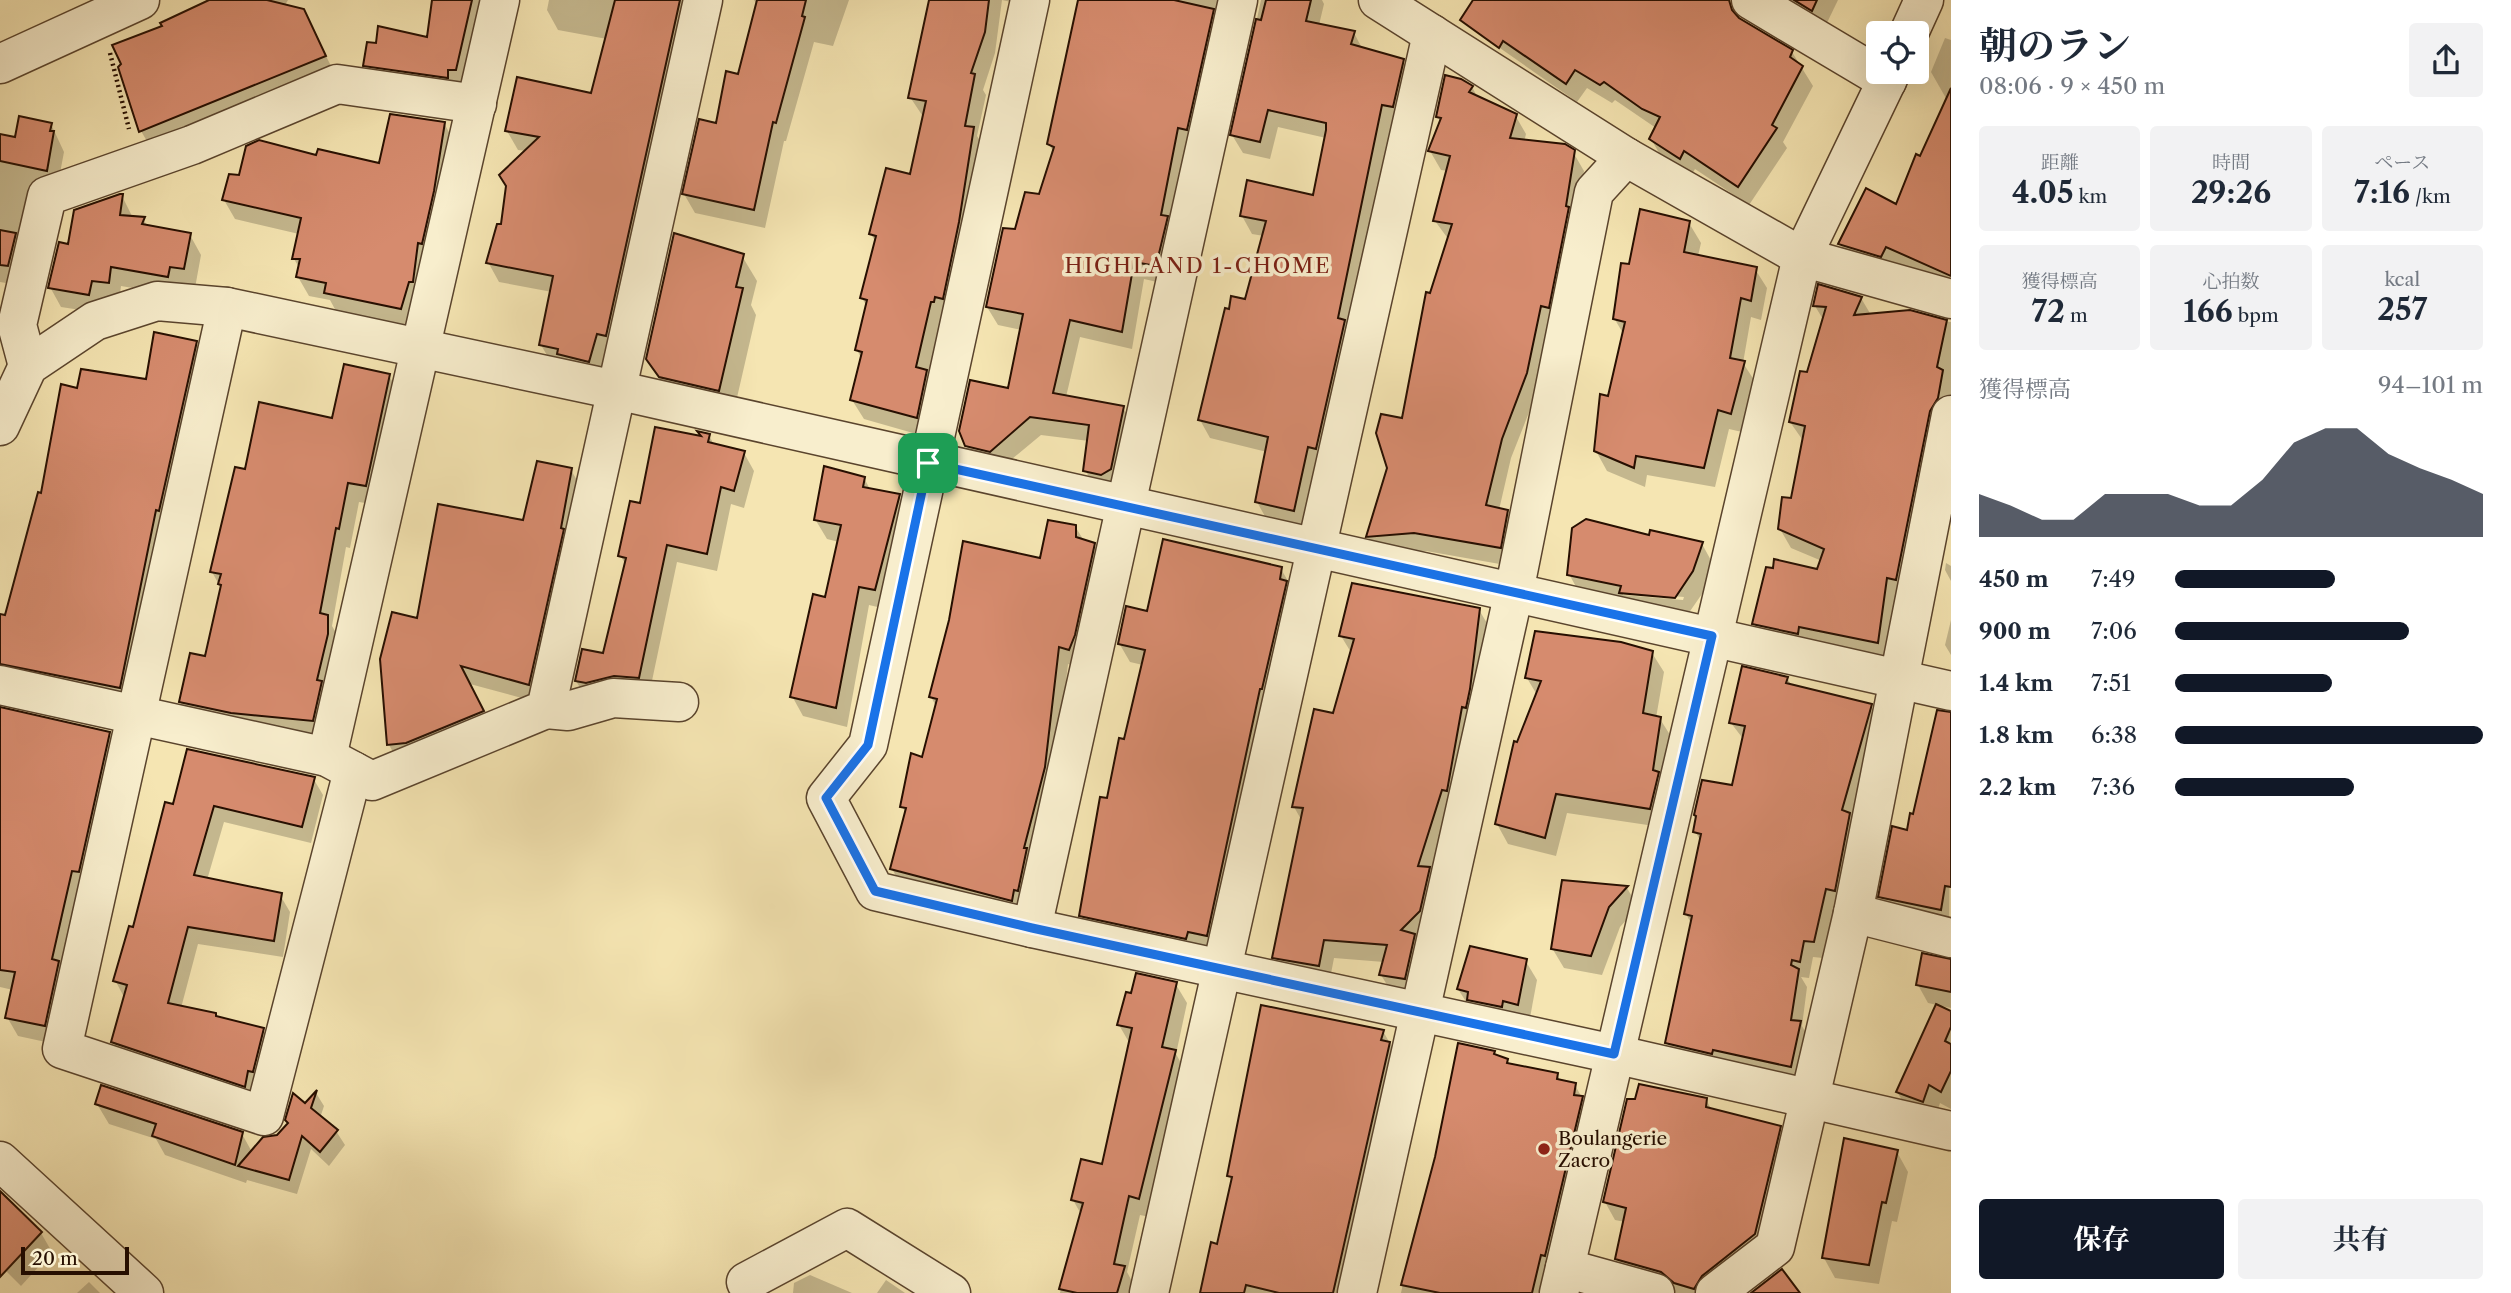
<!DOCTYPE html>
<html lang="ja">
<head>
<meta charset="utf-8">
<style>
  body { margin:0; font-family:"Libre Caslon Text","Noto Serif JP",serif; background:#f2f2f3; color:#1f2937; height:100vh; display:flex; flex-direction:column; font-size:26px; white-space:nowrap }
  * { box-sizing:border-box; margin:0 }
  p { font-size:23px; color:#747a83 }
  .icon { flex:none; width:38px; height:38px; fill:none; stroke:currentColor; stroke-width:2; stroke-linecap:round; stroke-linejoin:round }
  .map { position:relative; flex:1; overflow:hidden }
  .panel { display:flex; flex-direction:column; background:#fff; width:560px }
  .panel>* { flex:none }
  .controls { position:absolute; left:1866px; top:21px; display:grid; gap:14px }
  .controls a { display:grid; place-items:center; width:63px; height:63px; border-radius:7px; background:#fff; box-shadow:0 7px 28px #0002; font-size:35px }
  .scale { position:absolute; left:21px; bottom:18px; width:108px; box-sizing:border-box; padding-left:7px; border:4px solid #270f01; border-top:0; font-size:19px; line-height:24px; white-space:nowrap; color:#270f01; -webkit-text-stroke:5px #f8eecd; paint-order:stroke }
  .pin { position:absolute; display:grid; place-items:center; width:60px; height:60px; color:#fff; margin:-30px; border-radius:14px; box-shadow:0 4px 10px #0006 }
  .round { display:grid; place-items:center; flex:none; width:74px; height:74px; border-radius:7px; background:#f2f2f3 }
  .head { display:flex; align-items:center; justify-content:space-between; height:119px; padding:0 28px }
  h1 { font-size:38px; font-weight:700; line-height:52px }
  .figures { display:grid; grid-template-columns:repeat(3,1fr); gap:10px; height:119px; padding:7px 28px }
  .figures div { display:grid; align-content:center; border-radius:7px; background:#f2f2f3; text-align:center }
  .figures b { font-size:30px; font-weight:700 }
  .figures small { font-size:19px; font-weight:400 }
  .figures p { font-size:19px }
  .chart { height:196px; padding:14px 28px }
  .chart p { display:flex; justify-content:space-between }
  .chart svg { width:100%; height:126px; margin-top:7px; fill:#111827; opacity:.7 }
  .primary-button { display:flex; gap:14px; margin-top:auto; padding:14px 28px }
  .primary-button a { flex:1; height:80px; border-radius:7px; background:#111827; color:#fff; font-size:28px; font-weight:700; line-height:80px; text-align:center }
  .primary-button a+a { background:#f2f2f3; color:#1f2937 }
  ul { padding:0 28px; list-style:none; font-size:23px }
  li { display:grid; grid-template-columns:112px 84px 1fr; align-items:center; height:52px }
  li i { height:18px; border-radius:9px; background:#111827 }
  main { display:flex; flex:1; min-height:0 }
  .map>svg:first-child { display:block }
</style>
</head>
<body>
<main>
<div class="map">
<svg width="1951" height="1293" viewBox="0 0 1951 1293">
  <rect width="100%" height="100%" fill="#f5e5b2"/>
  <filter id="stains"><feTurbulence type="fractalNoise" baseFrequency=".00286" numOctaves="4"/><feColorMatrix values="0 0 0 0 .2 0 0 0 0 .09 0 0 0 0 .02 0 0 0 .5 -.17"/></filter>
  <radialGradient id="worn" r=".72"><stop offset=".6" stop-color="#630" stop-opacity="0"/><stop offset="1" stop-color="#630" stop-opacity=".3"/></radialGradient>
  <g fill="#0003" fill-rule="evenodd">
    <path d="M207,0H288L269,33L305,14L335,74L151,148L141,131L163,23Z"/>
    <path d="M434,0H484L465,87L374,82L364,65L378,44L428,39Z"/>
    <path d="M549,0H697L600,380L552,364L541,345L552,292L499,282L488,262L527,151L518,150L507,131L592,95L607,39L558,30L547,10Z"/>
    <path d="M754,0H849L833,46L814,42L786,141H784L765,228L695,213L684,194L740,76L757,5Z"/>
    <path d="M931,0H1027L1025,5L1002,0L995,53L983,90L986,95L977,136L985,148L927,437L864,419L852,400L862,360L857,350L867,307L862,298L876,243L871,234L911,176L924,118L910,97Z"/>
    <path d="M1081,0H1237L1166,284L1144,279L1132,349L1080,337L1066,397L1123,408L1134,426L1121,488L1096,489L1085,470L1089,441L1041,435L1000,469L977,464L966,445L1010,390L1022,330L998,325L987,307L1017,231L1040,196L1054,153L1049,144L1056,100Z"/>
    <path d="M1261,0H1322L1324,4L1319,25L1354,33L1363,50L1403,61L1413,79L1403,125L1392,122L1304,528L1267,520L1257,502L1267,452L1210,438L1200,420L1231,311L1247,301L1264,236L1252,234L1242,216L1314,197L1326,138L1278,127L1270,159L1243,153L1232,135Z"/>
    <path d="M1475,0H1705L1792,52L1813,86L1783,142L1787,148L1749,205L1695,169L1691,176L1662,158L1651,139L1656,128L1615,100L1612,103L1587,88L1577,102L1477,32Z"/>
    <path d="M1778,0H1838L1824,29Z"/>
    <path d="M1945,38L1951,40V289L1851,263L1840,244L1897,207L1947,100L1931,72Z"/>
    <path d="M1472,87L1478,98L1515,115L1526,134L1524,142L1573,152L1584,171L1576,223L1537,392L1511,458L1499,510L1507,511L1518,530L1511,566L1426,551L1378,555L1367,536L1403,420L1431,295L1449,240L1435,221L1448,171L1441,170L1430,151L1441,123L1438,117Z"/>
    <path d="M444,123L455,143L412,328L337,313L330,300L309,296L298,277L300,269L294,259L299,234L235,219L224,200L240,177L318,157L381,165Z"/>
    <path d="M51,124L64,152L57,189L31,184L17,239L26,254L19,285L0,282V135L17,139Z"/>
    <path d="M122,196L133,218L143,219L148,227L190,235L201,255L195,288L179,296L121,286L119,302L100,313L61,307L50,287L69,246Z"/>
    <path d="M1689,223L1701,243L1698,256L1755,269L1767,288L1761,320L1751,317L1743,363L1756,383L1742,432L1729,429L1715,487L1647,475L1645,487L1607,471L1596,451L1624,335L1614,318L1631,267Z"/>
    <path d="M742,256L757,281L751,305L756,315L733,415L662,384L648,359Z"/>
    <path d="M1861,298L1871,315L1951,322V416L1888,662L1765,643L1754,623L1819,571L1822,561L1791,548L1780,529L1792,500L1804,442L1790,422L1824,321L1815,306Z"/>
    <path d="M196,342L207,361L129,706L0,673V616L6,618L78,390L148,381Z"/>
    <path d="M389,376L401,395L377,505L359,502L350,548L346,547L332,626L338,636L324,740L192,721L180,702L206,658L222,590L212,572L246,471L333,420Z"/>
    <path d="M709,435L714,445L744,453L754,471L744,508L731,504L717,571L677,562L649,695L587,699L576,681L605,655L626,565L620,555L641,505Z"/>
    <path d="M571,470L582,489L540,703L470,684L494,731L400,764L389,745L524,522Z"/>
    <path d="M864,478L871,491L899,496L910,516L886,609L869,605L847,727L803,716L792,696L827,599L839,542L827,539L815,519Z"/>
    <path d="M1075,526L1084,541L1094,544L1104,562L1079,667L1068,664L1054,785L1027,908L902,886L892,869L906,814L902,806L923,759L937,708L931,697L1041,560Z"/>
    <path d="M1651,537L1702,544L1713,564L1704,591L1686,617L1580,594L1569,574ZM1623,592L1684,597L1683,600L1623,595Z"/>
    <path d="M1946,563L1951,566V581L1945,570Z"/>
    <path d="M1281,569L1292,588L1217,954L1091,934L1081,915L1143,665L1130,662L1119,643L1148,613Z"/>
    <path d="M1479,610L1490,628L1452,807L1431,873L1439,887L1415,997L1392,993L1381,975L1384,962L1334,958L1329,984L1285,976L1274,957L1302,821L1294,807L1334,715L1352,654L1341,636Z"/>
    <path d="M1951,620V655L1945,645Z"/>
    <path d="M1652,653L1664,672L1656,718L1660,719L1672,738L1661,827L1567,813L1556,856L1508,844L1497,824L1518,744L1537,695L1527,678Z"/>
    <path d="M1787,678L1792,686L1871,706L1880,723L1859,832L1823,958L1813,957L1809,978L1801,977L1807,987L1802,1026L1810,1040L1800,1084L1677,1060L1667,1043L1692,925L1686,914L1701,842L1695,831V815L1733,787L1744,740L1731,723Z"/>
    <path d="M0,709L109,733L120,752L55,1044L18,1036L7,1017L13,990L0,987Z"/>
    <path d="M1937,717L1951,720L1949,925L1889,912L1880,897L1908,832Z"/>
    <path d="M313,778L323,795L311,843L224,822L207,880L280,895L290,912L283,957L198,944L181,1008L263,1029L273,1047L254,1103L122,1059L113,1042L125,999L115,980L174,806Z"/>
    <path d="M1563,882L1627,888L1638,907L1620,927L1602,975L1564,968L1552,948Z"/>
    <path d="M1525,960L1537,980L1529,1023L1470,1008L1458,989Z"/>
    <path d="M1951,961V1008L1928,1003L1918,985Z"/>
    <path d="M1175,983L1187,1003L1176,1054L1186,1072L1150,1217L1140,1215L1127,1272L1135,1287L1134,1293H1060L1081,1214L1073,1200L1104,1166L1130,1044L1119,1025Z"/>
    <path d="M1951,1013V1109L1940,1103L1934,1121L1909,1111L1897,1092Z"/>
    <path d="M1383,1031L1393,1049L1346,1293H1201L1219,1246L1233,1183L1229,1176Z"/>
    <path d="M1494,1052L1510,1066L1557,1074L1561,1082L1575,1085L1592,1116L1546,1293H1401L1414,1232L1437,1158Z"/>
    <path d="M316,1093L324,1106L320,1118L336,1131L345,1145L329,1166L311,1149L297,1194L247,1180L246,1183L165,1155L156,1139L109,1124L97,1104L242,1134L252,1152L278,1137Z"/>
    <path d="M1706,1099L1712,1111L1780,1127L1790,1145L1765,1253L1713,1293H1676L1627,1277L1617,1259L1625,1222L1615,1220L1605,1202Z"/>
    <path d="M1897,1152L1908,1172L1897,1222L1892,1221L1879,1284L1835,1278L1824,1258Z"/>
    <path d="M0,1211L41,1233L52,1252L21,1286L0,1265Z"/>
    <path d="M810,1275L852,1293H793L794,1283Z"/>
    <path d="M886,1280L905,1293H877Z"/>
    <path d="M89,1282L100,1293H77Z"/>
  </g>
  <g fill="#d68b6e" stroke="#270f01" stroke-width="2">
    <path d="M209,0H267L304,9L326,56L139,132L118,67L121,64L112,45L162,26L160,23Z"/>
    <path d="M432,0H472L456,70H448V78L363,66L367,42L376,43L378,26L427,37Z"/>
    <path d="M615,0H680L606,336L597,334L589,362L557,354L558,349L539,345L553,276L486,263L497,224H501L506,186L499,175L539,137L505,131L517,77L591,93Z"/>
    <path d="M757,0H806L802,16L805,17L776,123L773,122L754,210L682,194L699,119L716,123L726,71L738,74Z"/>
    <path d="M929,0H989L985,32L971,73L975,74L965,126L974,127L959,222L943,299L935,297L934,302H931L916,367L927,370L917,418L850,400L862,352L855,350L867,300L860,298L876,236L869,234L886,168L910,174L926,101L908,98Z"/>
    <path d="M1078,0H1174L1214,9L1187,130L1178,128L1161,215L1168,216L1156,266L1134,262L1122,332L1070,320L1053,393L1124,406L1111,469L1101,475L1083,471L1089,425L1030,417L990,452L965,446L959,431L970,380L1008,388L1023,314L986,307L1003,228L1015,229L1025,192L1039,194L1054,147L1047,144Z"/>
    <path d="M1266,0H1311L1306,21L1355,31L1351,44L1404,59L1393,107L1382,105L1338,318L1345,320L1316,449L1308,447L1294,511L1255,502L1268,437L1198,420L1225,308L1229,309L1231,296L1245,299L1266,221L1240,216L1247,180L1313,195L1326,130V123L1268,110L1260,142L1230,135L1256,19L1261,20Z"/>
    <path d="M1473,0H1729L1732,10L1739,18L1793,50L1790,57L1803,66L1772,125L1777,128L1738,187L1684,151L1680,159L1649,139L1660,117L1642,109L1604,82L1600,85L1575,70L1566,84L1503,41L1499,48L1460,20Z"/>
    <path d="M1794,0H1817L1812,11Z"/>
    <path d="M1445,75L1461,79L1473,86L1469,92L1517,114L1510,138L1565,144L1575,150L1566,206L1569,207L1549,308L1541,306L1527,373L1502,439L1486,505L1508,510L1501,548L1414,533L1366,537L1387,468L1376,433L1381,414L1402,418L1426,292L1430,293L1452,224L1433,221L1450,156L1428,151L1441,118L1436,117Z"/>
    <path d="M1951,88V276L1886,247L1881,257L1838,244L1866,188L1896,204L1916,154L1920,156Z"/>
    <path d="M390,114L445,122L434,191L422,244L418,243L413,282H409L401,309L324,293L326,283L296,277L300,259H292L301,218L222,200L229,174L239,175L246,146L259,140L316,155L318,149L379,163Z"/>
    <path d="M19,116L52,123L50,131H54L47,171L0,161V134L15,137Z"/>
    <path d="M120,194H123L120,215L145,217L142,224L191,233L184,269L170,267L168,277L111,267L109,283L92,281L89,295L48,288L59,242L68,244L74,210Z"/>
    <path d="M1640,209L1690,221L1684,252L1757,267L1751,301L1741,298L1730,358L1745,361L1731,414L1718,410L1704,468L1636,456L1634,468L1594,451L1600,394L1608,396L1625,322L1613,319L1621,263L1629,264Z"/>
    <path d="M0,230L16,233L8,266L0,265Z"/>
    <path d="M674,233L744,254L736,287L743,288L719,391L659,377L646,359Z"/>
    <path d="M1818,284L1862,297L1854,315L1910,310L1947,320L1937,367L1943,370L1938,398L1930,411L1896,580L1887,578L1878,643L1799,627L1798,634L1752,624L1766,567L1773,568L1774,559L1817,569L1824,549L1778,529L1782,497L1791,498L1805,426L1789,422L1800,371L1807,372L1826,307L1813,306Z"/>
    <path d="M154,332L197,341L159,511L156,510L120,688L0,664V614L5,615L38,492L41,493L61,384L77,388L81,369L146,379Z"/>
    <path d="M344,364L390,374L366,486L348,483L339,529L336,528L320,613L328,615V634L317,680L322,681L313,721L231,713L179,702L190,653L205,656L221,585L218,584L221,574L210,572L235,467L245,469L259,402L332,418Z"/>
    <path d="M655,427L701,436L697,431L710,434L708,442L745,451L734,491L721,487L707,554L667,545L639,678L614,676L586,683L575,681L582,649L603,653L626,558L618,556L630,501L640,503Z"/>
    <path d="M537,461L572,468L561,528L564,529L529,685L461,666L484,711L406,743L387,745L380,659L392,612L417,618L438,504L523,520Z"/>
    <path d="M824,466L865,477L863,487L900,494L875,590L859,587L836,708L790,697L813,594L825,597L841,525L814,520Z"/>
    <path d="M1586,519L1649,535L1650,530L1703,542L1693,571L1675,598L1619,593L1621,586L1567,575L1572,528Z"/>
    <path d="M1048,520L1076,525V537L1095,543L1075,635L1069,650L1059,647L1045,767L1024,848H1027L1018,891L1014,890L1012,901L890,869L906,808L900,807L911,753L922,757L937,699L929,697L949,620L963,541L1040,558Z"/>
    <path d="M1163,539L1282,567L1280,579L1287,581L1262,689H1260L1207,936L1188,932L1186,939L1079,916L1100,797L1107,798L1119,738L1124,739L1145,650L1118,644L1126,606L1147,611Z"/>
    <path d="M1352,583L1480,608L1470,689L1466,708L1462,707L1447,791L1442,790L1418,866L1430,867L1420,911L1401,930L1415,934L1405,979L1379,975L1387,945L1324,940L1319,966L1272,958L1303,808L1292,807L1314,709L1333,713L1354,639L1339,636Z"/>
    <path d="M1535,631L1621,642L1653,651L1643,713L1661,717L1653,770L1659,772L1650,809L1556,794L1545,838L1495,824L1514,741L1517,742L1541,681L1525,678Z"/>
    <path d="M1742,666L1788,677L1786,683L1872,704L1842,810L1850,813L1835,891L1826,889L1814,942L1804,941L1800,962L1792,960L1791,965L1799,969L1791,1020L1801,1021L1791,1067L1713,1050L1712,1054L1665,1043L1692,916L1684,914L1701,834L1693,832L1696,816L1694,815L1702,780L1732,785L1745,726L1729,723Z"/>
    <path d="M0,707L110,732L79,872L72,871L64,906L52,959L59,961L45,1026L5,1018L15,972L0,970Z"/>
    <path d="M1937,710L1951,712V887L1945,886L1941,910L1878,897L1892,826L1907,830L1910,813L1913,814Z"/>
    <path d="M187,749L315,777L302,827L214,806L194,875L282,893L274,941L188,927L168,1003L216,1013V1016L264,1028L253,1072L248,1071L245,1087L111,1042L127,985L113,981L129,926L133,927L165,802L173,804Z"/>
    <path d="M1562,880L1628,886L1609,907L1591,956L1551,949Z"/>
    <path d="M1470,946L1527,959L1518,1005L1503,1001L1502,1007L1467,1000L1468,992L1457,989Z"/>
    <path d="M1922,953L1951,959V992L1916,985Z"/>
    <path d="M1136,973L1177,982L1162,1047L1176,1050L1139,1199L1129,1196L1114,1264L1125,1266L1117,1293H1077L1059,1289L1083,1203L1071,1200L1081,1159L1102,1164L1132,1028L1117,1025L1126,992L1131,993Z"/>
    <path d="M1936,1004L1951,1011V1027L1945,1041L1951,1044V1071L1941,1092L1929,1085L1923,1102L1896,1092Z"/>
    <path d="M1261,1005L1384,1030L1381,1040L1390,1042L1333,1293H1279L1246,1285L1244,1293H1200L1211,1242L1217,1244L1232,1177L1227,1176Z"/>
    <path d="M1458,1043L1495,1051L1494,1054L1508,1059L1507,1063L1558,1073L1557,1079L1576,1083L1574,1095L1583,1096L1545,1256L1541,1255L1532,1293H1440L1401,1285L1435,1157Z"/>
    <path d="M1639,1084L1707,1098L1706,1107L1781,1126L1755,1234L1702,1276L1694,1289L1674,1283L1661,1272L1615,1259L1626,1208L1603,1202L1627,1099H1635Z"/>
    <path d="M101,1085L243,1132L235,1165L152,1136L156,1124L95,1104Z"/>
    <path d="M317,1090L311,1108L338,1130L320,1152L302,1136L289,1180L238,1166L263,1137L277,1135L288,1123L285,1120L293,1093L305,1103Z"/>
    <path d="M1844,1138L1898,1150L1886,1203L1882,1202L1869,1265L1822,1258Z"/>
    <path d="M0,1191L42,1232L0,1277Z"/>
    <path d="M1782,1269L1800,1293H1751Z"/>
  </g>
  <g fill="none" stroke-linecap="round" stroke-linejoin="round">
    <defs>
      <g id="minor">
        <path d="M1030,0L868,745L826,798L875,891L1032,928L1614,1054L1951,1131"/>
        <path d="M1378,0L1626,157L1802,257L1951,299"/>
        <path d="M1751,0L1887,81"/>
        <path d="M1909,33L1924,0"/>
        <path d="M0,64L140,0"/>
        <path d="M227,307L62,1049L264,1116L353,771"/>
        <path d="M28,366L17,325L47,196L192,145L337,84L477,104"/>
        <path d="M0,426L28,366L95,321L157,301L227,307L616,390L1951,691"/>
        <path d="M0,685L327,757L372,781L546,709L703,0"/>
        <path d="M546,709L568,711L613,698L679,702"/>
        <path d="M327,757L500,0"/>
        <path d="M1853,913L1951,938"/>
        <path d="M1032,928L1238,0"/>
        <path d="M0,1161L144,1293"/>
        <path d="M1565,1268L1655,1293"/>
        <path d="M746,1282L847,1228L951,1293"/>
        <path d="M1149,1293L1432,34"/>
        <path d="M1357,1293L1514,592L1594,192L1626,157"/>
        <path d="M1559,1293L1802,257L1891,72"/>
        <path d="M1715,1293L1775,1247L1853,913L1951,415"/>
      </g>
    </defs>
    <use href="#minor" stroke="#5a442d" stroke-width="41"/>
    <path stroke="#270f01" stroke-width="4.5" stroke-dasharray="2 3.5" stroke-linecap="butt" d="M110,53L129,129"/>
    <use href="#minor" stroke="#f8eecd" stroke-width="38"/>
  </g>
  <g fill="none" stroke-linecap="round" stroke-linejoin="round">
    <defs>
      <path id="route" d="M928,463L1712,636L1614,1054L1032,928L875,891L826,798L868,745Z"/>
    </defs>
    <use href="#route" stroke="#fff" stroke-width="14"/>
    <use href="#route" stroke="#1a73e8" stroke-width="9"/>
  </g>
  <circle fill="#8f2418" stroke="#f8eecd" stroke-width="2.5" cx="1544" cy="1149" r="7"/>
  <g text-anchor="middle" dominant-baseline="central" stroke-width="7" stroke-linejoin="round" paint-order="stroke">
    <g font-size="19" fill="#270f01" stroke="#f8eecd" text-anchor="start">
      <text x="1558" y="1138">Boulangerie<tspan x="1558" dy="22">Zacro</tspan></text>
    </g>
    <g font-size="21" letter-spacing="2" fill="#7a1f14" stroke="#f8eecd">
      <text x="1198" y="265">HIGHLAND 1-CHOME</text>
    </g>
  </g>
  <rect width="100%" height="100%" filter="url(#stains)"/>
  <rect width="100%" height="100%" fill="url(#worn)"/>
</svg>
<div class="controls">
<a><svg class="icon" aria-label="locate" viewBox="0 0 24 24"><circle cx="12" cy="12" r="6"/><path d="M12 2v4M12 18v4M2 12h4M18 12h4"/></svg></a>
</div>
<div class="scale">20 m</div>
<div class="pin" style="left:928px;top:463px;background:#1e9e55"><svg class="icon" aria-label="arrive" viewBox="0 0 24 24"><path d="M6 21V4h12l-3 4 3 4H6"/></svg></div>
</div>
<section class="panel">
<div class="head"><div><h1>朝のラン</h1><p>08:06 · 9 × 450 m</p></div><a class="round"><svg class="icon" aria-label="share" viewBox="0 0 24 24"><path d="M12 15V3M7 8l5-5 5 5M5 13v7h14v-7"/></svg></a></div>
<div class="figures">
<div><p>距離</p><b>4.05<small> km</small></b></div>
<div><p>時間</p><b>29:26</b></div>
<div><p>ペース</p><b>7:16<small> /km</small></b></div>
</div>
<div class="figures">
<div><p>獲得標高</p><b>72<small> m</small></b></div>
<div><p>心拍数</p><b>166<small> bpm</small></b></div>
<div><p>kcal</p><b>257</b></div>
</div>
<div class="chart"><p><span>獲得標高</span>94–101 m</p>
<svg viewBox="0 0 160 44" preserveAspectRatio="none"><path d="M0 44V29L10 33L20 38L30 38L40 29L50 29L60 29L70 33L80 33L90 24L100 11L110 6L120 6L130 15L140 20L150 24L160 29V44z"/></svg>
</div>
<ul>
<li><b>450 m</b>7:49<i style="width:52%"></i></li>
<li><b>900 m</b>7:06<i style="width:76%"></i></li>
<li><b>1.4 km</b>7:51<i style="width:51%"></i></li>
<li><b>1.8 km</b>6:38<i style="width:100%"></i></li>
<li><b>2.2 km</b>7:36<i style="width:58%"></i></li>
</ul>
<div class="primary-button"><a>保存</a><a>共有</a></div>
</section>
</main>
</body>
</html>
